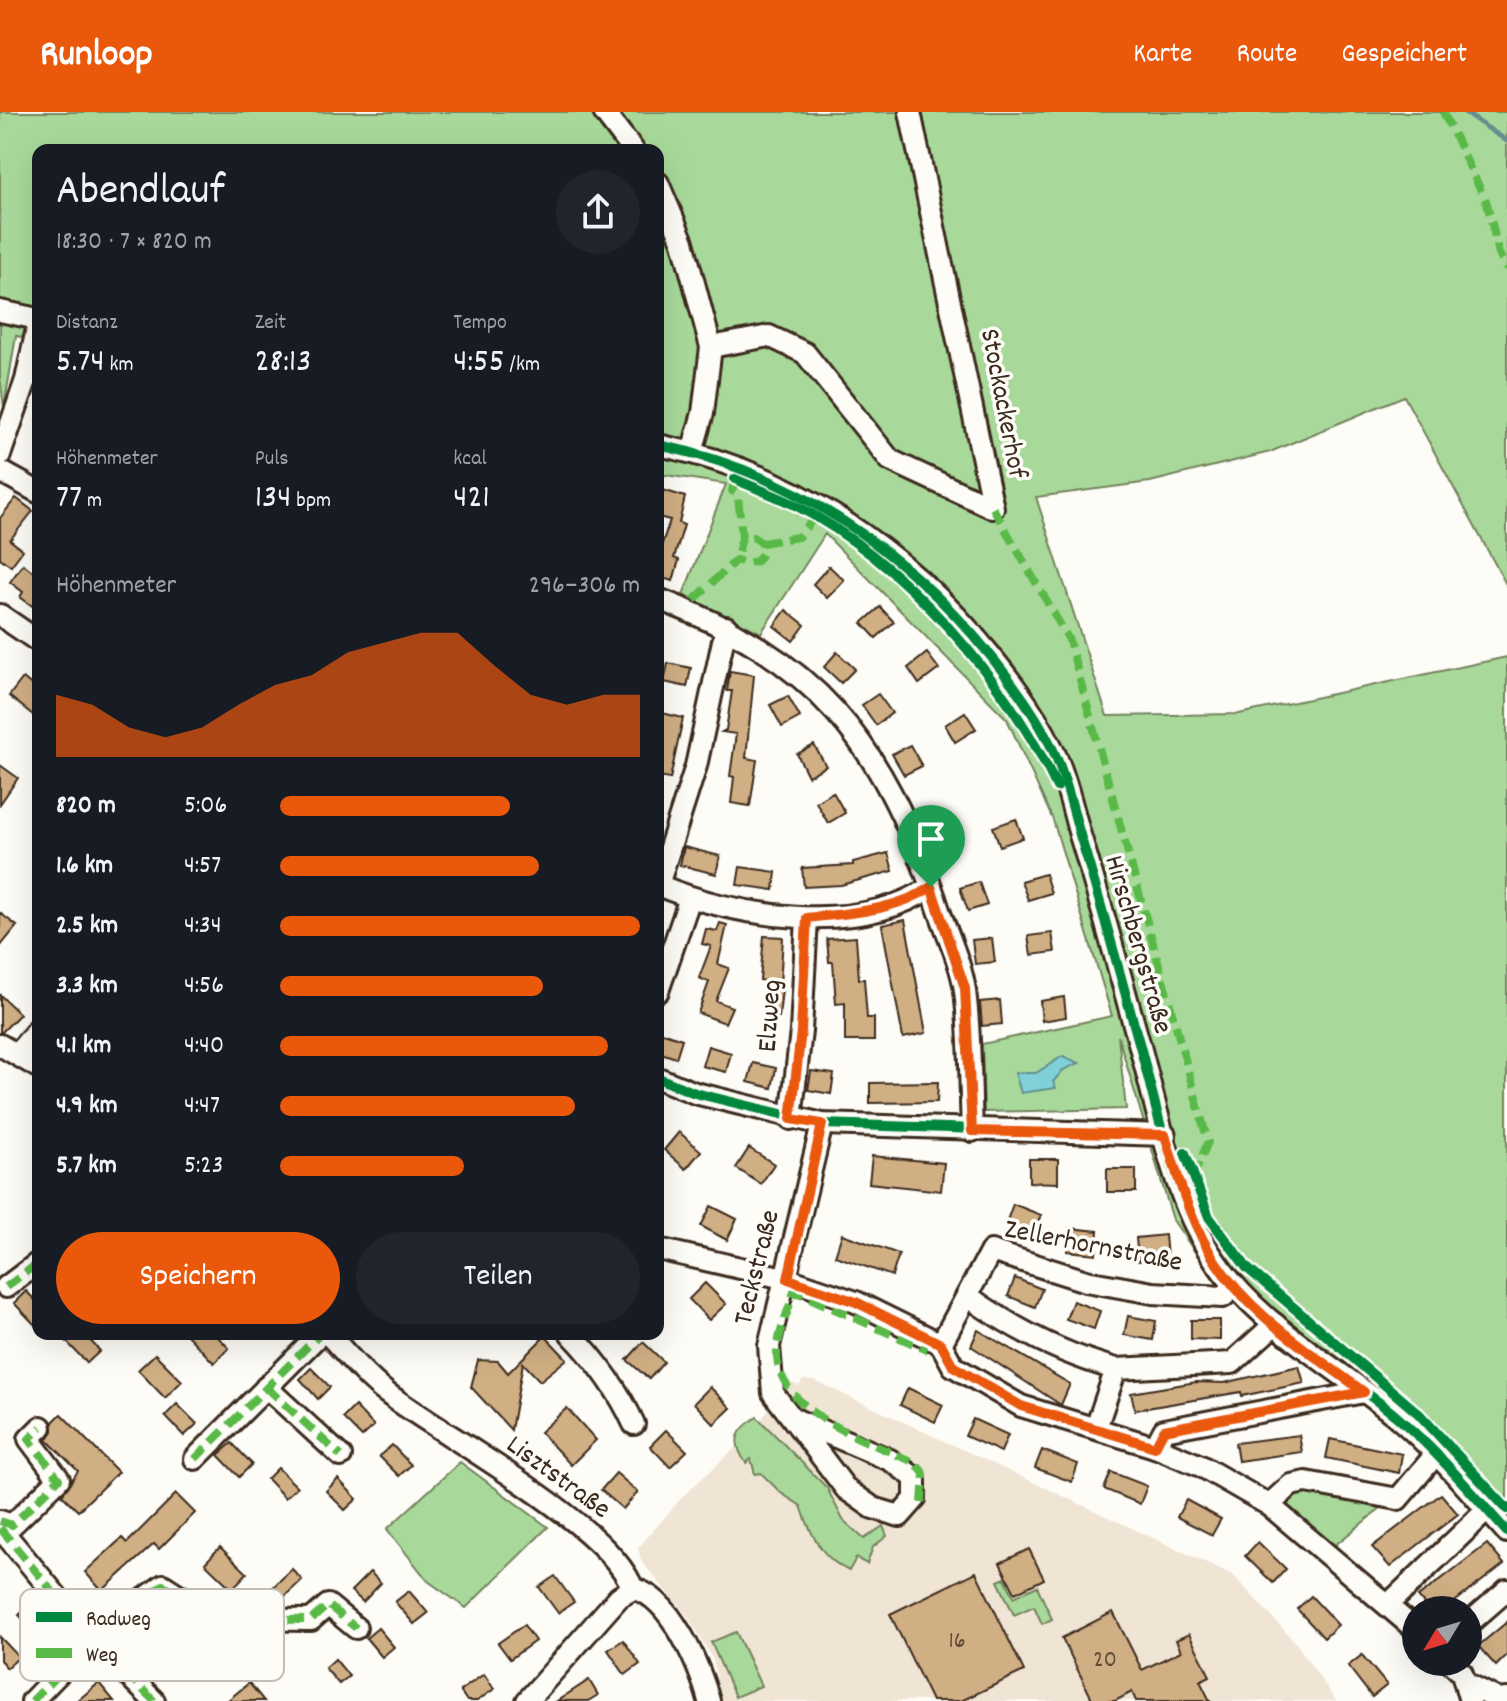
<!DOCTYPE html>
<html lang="de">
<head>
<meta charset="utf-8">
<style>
  body { margin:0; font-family:Dekko,sans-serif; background:#20242c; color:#f1f3f6; height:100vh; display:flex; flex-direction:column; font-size:30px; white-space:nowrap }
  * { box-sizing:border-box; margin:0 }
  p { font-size:26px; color:#9ea1a6 }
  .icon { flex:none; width:44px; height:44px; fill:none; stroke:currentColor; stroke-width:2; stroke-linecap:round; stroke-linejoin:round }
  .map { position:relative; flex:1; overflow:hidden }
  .details { position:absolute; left:32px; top:32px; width:632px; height:1196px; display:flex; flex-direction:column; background:#171b24; border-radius:16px; box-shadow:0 8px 32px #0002 }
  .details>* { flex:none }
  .needle { width:52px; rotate:232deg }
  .buttons { position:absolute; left:1402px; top:1484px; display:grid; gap:16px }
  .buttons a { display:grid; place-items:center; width:80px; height:80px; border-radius:50%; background:#171b24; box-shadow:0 8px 32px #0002; font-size:40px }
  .pin { position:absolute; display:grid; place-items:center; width:68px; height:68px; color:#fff; margin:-82px -34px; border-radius:50% 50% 50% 0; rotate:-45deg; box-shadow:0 0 8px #0007 }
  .pin .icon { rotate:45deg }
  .round { display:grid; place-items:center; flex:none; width:84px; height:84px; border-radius:42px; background:#20242c }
  .head { display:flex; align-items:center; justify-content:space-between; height:136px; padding:0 24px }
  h1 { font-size:44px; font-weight:600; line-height:60px }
  .figures { display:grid; grid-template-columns:repeat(3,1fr); gap:12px; height:136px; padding:8px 24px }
  .figures div { display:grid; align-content:center }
  .figures b { font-size:34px; font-weight:600 }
  .figures small { font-size:22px; font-weight:400 }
  .figures p { font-size:22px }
  .chart { height:224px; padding:16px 24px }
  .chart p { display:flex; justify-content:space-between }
  .chart svg { width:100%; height:144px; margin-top:8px; fill:#ea580c; opacity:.7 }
  .action { display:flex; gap:16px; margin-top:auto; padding:16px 24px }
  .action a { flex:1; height:92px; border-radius:48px; background:#ea580c; color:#fff; font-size:32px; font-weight:600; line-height:92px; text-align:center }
  .action a+a { background:#20242c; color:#f1f3f6 }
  ul { padding:0 24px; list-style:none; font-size:26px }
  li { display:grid; grid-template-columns:128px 96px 1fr; align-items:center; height:60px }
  li i { height:20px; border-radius:10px; background:#ea580c }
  header { display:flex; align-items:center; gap:48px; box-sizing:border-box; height:112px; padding:0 40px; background:#ea580c; color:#fff }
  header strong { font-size:38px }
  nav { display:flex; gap:44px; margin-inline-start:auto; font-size:28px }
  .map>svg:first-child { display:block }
</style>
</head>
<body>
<header>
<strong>Runloop</strong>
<nav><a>Karte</a><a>Route</a><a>Gespeichert</a></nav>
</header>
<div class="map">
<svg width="1507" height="1589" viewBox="0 0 1507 1589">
  <rect width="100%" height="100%" fill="#fdfcf7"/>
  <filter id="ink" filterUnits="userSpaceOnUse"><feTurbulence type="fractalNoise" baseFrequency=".0125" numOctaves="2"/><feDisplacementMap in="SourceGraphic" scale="16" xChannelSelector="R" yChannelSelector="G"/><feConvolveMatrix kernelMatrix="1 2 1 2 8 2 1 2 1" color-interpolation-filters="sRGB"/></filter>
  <g filter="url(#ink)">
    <path fill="#f0e5d4" d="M803,1268L815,1269L1233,1463L1296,1531L1336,1589H721L713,1548L689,1506L641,1449L638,1436L684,1383L755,1318L783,1275L792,1271L799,1274Z"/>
    <g fill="#a8d99a" stroke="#72825c" stroke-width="2">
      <path d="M0,0H1507V474L1404,284L1270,340L1150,370L1036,385L1107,604L1239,602L1507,545V1404L1430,1317L1360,1255H1320L1217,1172L1173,1108L1118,924L1126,997L984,1000L982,932L1112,904L1053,708L1007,607L825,422L761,521L683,483L726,372L658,362V38H38V228L16,224L4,296L0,265Z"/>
      <path d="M757,1305L827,1376L843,1408L864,1427L883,1414L887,1424L873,1435L867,1452L856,1446L849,1459C821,1446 811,1423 801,1394L781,1381L761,1361L755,1362L751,1347L746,1351C731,1329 736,1318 757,1305Z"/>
      <path d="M460,1350L548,1415L466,1496L428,1469L387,1417Z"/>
      <path d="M1295,1377L1387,1391L1334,1434L1286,1395L1285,1385Z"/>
      <path d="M1005,1466L1014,1485L1037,1474L1052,1507L1042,1512L1034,1494L1014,1503L998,1469Z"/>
      <path d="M736,1520L761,1574L735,1585L711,1530Z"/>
    </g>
    <path fill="#7fd0d9" stroke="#648e8e" stroke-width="2" d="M1063,944L1079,951L1063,958L1053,970L1056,976L1021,981L1015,961H1036Z"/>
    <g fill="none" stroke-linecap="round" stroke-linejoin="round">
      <path stroke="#648e8e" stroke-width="5" d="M1464,0L1507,29"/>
    </g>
    <g fill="#d1af84" stroke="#3b2a1e" stroke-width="2">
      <path d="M663,378L685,385L679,411L684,413L674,446L679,448L673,469L658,465V444L670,408L658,405Z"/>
      <path d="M16,386L33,399L10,428L23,438L11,454L0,446V406Z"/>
      <path d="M23,452L38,463V498L20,485L23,480L10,470Z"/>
      <path d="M829,454L844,468L827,486L813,472Z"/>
      <path d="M880,495L894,510L876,526L862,511Z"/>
      <path d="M786,498L805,513L793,529L774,514Z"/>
      <path d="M837,540L855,557L841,571L824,555Z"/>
      <path d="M927,541L939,557L919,572L908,556Z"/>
      <path d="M668,551L691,556L687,575L664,570Z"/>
      <path d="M730,559L754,563L746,646L757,648L750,694L731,691L734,665L730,664L736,622L722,620L726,618L732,579H727Z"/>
      <path d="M23,566L38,578V607L9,584Z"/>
      <path d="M878,582L892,601L876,613L862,593Z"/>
      <path d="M788,584L800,605L782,615L770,593Z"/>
      <path d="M658,600L683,606L670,667L658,665Z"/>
      <path d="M965,600L976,617L955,630L945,613Z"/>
      <path d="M814,633L826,654L808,664L797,642Z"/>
      <path d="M910,633L922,654L904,663L892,642Z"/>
      <path d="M0,653L18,666L0,692Z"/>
      <path d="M833,680L845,701L828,711L816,690Z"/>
      <path d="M1016,707L1023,726L1000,734L993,715Z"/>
      <path d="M684,735L720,744L716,762L680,753Z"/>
      <path d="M888,741L893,759L841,773L804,775L802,756L853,753V750Z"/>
      <path d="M740,755L776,760L774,778L737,773Z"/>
      <path d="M1045,762L1051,781L1028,788L1021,769Z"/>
      <path d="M979,770L987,793L968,799L960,776Z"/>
      <path d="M0,801L17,814L0,835Z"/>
      <path d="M905,808L926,921L903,926L882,813Z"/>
      <path d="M720,811L727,813L718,852L729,856L716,889L732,895L725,911L698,901L709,870L699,866L711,834L702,832L706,817L717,819Z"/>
      <path d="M1052,821L1055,840L1031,843L1028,824Z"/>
      <path d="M764,824L783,825L780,873L760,868Z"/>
      <path d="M856,825L859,867H864L867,906H874V929H845V891L836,892L833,850H829L827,827Z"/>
      <path d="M992,826L995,850L975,852L972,828Z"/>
      <path d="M769,876L782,877L779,906L763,904Z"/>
      <path d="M0,883L20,902L2,920H0Z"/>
      <path d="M1064,885L1066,905L1042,909L1040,889Z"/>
      <path d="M1000,888L1002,912L982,914L980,890Z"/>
      <path d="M658,919L682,927L676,946L658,940Z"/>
      <path d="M708,934L731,941L726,960L702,954Z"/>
      <path d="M753,951L776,956L772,976L748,970Z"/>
      <path d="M811,959L834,962L831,982L808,978Z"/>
      <path d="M938,970L937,990L870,991V971Z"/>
      <path d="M679,1020L701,1039L686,1057L664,1038Z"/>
      <path d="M749,1036L774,1052L761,1072L736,1056Z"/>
      <path d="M872,1044L944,1051L941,1079L869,1071Z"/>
      <path d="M1029,1047H1058V1071L1029,1070Z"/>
      <rect x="1107" y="1057" width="29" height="23"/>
      <path d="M1013,1092L1041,1103L1033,1124L1005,1114Z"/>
      <path d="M711,1094L737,1107L727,1128L701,1114Z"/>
      <path d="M1069,1116L1098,1119L1096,1142L1067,1139Z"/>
      <path d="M842,1122L899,1142L892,1164L835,1144Z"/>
      <path d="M1165,1123L1167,1146L1138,1149L1136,1126Z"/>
      <path d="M1015,1166L1042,1177L1035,1195L1008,1184Z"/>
      <path d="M705,1171L726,1192L709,1208L689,1187Z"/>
      <path d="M26,1179L38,1191V1216L14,1191Z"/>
      <path d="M1073,1189L1100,1199L1094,1217L1066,1207Z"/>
      <path d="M1128,1204L1156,1209L1153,1228L1124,1223Z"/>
      <path d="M1191,1208H1220V1228L1191,1227Z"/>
      <path d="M978,1218L1070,1272L1061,1293L971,1234Z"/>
      <path d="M75,1222H84L100,1239L87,1251L67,1230Z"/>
      <path d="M186,1222H215L229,1236L214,1251Z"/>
      <path d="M545,1224L567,1247L540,1269L523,1251L511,1318L471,1275L478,1248L498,1249L508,1261Z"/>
      <path d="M643,1230L664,1250L649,1267L627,1248Z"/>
      <path d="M155,1242L182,1269L165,1286L138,1258Z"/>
      <path d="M1299,1254L1304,1271L1242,1284L1241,1280L1135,1298L1131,1281L1196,1270L1224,1271Z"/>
      <path d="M311,1256L330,1275L318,1287L300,1267Z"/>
      <path d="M710,1275L731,1296L714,1312L694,1291Z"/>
      <path d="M908,1276L943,1293L935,1310L900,1293Z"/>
      <path d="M177,1292L197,1312L184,1324L165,1304Z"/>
      <path d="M355,1294L374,1314L362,1325L343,1306Z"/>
      <path d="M567,1296L596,1328L571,1353L540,1320Z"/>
      <path d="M61,1302L118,1360L78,1399L62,1383L78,1359L47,1328L53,1319V1310Z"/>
      <path d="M973,1307L1008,1323L1001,1340L965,1324Z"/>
      <path d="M666,1318L687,1339L670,1355L650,1334Z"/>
      <path d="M1299,1323L1302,1340L1238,1349L1235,1331Z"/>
      <path d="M1330,1327L1402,1342L1399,1361L1326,1346Z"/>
      <path d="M232,1331L252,1352L239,1365L218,1343Z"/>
      <path d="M392,1333L411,1353L399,1364L379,1344Z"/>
      <path d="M1042,1338L1078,1352L1072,1370L1035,1356Z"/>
      <path d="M278,1356L297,1375L285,1386L267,1367Z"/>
      <path d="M1111,1360L1147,1374L1140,1392L1104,1377Z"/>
      <path d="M616,1361L638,1380L623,1397L601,1378Z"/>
      <path d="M338,1367L357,1387L345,1398L326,1379Z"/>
      <path d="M176,1382L195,1401L159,1437L154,1432L102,1479L85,1460L122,1426L127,1431Z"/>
      <path d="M1441,1382L1458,1402L1390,1455L1372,1435Z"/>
      <path d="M1186,1388L1221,1407L1212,1423L1177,1405Z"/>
      <path d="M1258,1430L1286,1457L1273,1471L1245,1444Z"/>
      <path d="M1487,1432L1504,1452L1444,1498H1429L1418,1485Z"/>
      <path d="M220,1435L247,1461L232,1477L205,1451Z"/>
      <path d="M1029,1437L1044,1467L1015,1481L1000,1451Z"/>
      <path d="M292,1457L302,1468L284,1485L274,1474Z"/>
      <path d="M370,1460L381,1471L363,1490L351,1479Z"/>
      <path d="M976,1460L1024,1559L961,1589H932L890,1502Z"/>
      <path d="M555,1464L574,1490L558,1501L539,1475Z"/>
      <path d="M409,1479L428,1501L414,1512L395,1490Z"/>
      <path d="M1311,1484L1338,1513L1324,1526L1297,1497Z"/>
      <path d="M33,1490L54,1512L40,1525L19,1503Z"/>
      <path d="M1113,1500L1142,1558L1181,1539L1176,1528L1189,1522L1210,1564L1200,1569L1210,1589H1136L1132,1580L1115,1589H1093L1062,1526Z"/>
      <path d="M1507,1510V1543L1496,1554L1478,1534Z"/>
      <path d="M524,1513L535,1529L510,1547L498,1531Z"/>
      <path d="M378,1516L394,1535L382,1545L366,1526Z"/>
      <path d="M0,1525L19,1545L7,1556L0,1548Z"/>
      <path d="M623,1528L640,1552L625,1563L608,1538Z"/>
      <path d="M1362,1543L1387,1573L1372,1585L1348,1554Z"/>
      <path d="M335,1547L349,1564L339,1572L325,1556Z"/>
      <path d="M484,1562L494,1577L477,1589H467L460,1579Z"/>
      <path d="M589,1568L598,1583L588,1589H557Z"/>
      <path d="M99,1571L114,1589H77Z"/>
      <path d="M249,1571L264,1589H227Z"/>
    </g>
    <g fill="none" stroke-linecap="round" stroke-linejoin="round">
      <defs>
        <g id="minor">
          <path d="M604,0L633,38"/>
          <path d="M658,71L683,130L711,235L703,301L692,340"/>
          <path d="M0,199L38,207"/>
          <path d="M711,235L769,224L805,241L890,348L993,396L910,0"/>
          <path d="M658,333C792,360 904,437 990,543C1015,574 1041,609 1057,647C1067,671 1073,698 1080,723C1101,791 1119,859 1138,927C1158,998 1171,1078 1210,1141C1255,1212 1333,1252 1396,1304C1437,1339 1471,1380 1507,1420"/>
          <path d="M0,343L26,268L38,212"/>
          <path d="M0,359L38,380"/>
          <path d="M658,487C816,546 881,629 935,786C944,816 961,849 965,879C971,925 970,973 972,1019"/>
          <path d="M0,503L38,529"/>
          <path d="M658,773C734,805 858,825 931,775"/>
          <path d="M658,773L696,654L726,515"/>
          <path d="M658,879L690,786"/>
          <path d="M0,933L38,955"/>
          <path d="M18,941L38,917"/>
          <path d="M658,966L695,981L822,1012L1165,1023"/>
          <path d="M791,1007L801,919L807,806"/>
          <path d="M658,1137L788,1167L856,1190L941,1232L953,1254L1021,1294L1155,1335L1201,1354L1269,1393L1416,1518"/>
          <path d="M6,1175L38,1151"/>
          <path d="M969,1185C1015,1218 1061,1242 1116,1257"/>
          <path d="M328,1222C347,1242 366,1266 388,1282C448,1327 609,1412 633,1477"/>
          <path d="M571,1222C597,1249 618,1277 634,1312"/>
          <path d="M941,1232L991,1139L1086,1169L1153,1181L1223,1185L1235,1174"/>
          <path d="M266,1275L341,1344"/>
          <path d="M794,1307L890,1348L915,1366V1387L900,1404L873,1396L846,1377L773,1281L769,1234L822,1012"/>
          <path d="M1096,1316L1116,1257L1232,1251L1275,1212"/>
          <path d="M1155,1335L1164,1318L1364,1280"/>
          <path d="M195,1347L320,1222"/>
          <path d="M1269,1393L1291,1373L1306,1370L1398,1387L1437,1341"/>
          <path d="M0,1409L12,1413L59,1367L29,1327L41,1315"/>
          <path d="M0,1416L92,1527L32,1589"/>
          <path d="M633,1477C670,1483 701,1557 709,1589"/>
          <path d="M1388,1493L1487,1398"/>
          <path d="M1468,1512L1507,1478"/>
          <path d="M1450,1550L1462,1561L1470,1589"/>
          <path d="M1466,1571L1499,1588L1507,1587"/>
          <path d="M154,1589L92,1527L163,1473L216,1507L311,1508L328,1493L356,1516"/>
          <path d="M527,1589L619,1485L633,1477"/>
        </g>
      </defs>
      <use href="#minor" stroke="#3b2a1e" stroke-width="26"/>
      <use href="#minor" stroke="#fdfcf7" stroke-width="20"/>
      <g stroke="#58b947" stroke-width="8" stroke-dasharray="16 8" stroke-linecap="butt">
        <path d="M1443,0L1487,91L1499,142L1507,157"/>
        <path d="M735,367L732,379L738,383L742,426"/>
        <path d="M993,396L1069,528L1208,1030L1197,1056L1189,1062"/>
        <path d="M762,431L798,425L814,406"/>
        <path d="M694,488L736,448L747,451L757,449L763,440L762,431L753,425L742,426L736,448"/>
        <path d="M6,1175L38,1151"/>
        <path d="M266,1275L341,1344"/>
        <path d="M195,1347L320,1222"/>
        <path d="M922,1391L924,1362L916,1351C872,1331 775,1300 777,1240C778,1221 789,1198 794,1179L927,1238"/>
        <path d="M0,1409L12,1413L59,1367L29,1327L41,1315"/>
        <path d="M0,1416L92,1527L32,1589"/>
        <path d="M154,1589L92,1527L163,1473L216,1507L311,1508L328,1493L356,1516"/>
      </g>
      <defs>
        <g id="cycleway">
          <path d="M658,333C792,360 904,437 990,543C1015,574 1041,609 1057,647C1067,671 1073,698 1080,723C1101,791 1119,859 1138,927C1158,998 1171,1078 1210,1141C1255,1212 1333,1252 1396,1304C1437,1339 1471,1380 1507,1420"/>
          <path d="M735,367C755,376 777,384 797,394C903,449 1006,567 1057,675"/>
          <path d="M658,966L695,981L822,1012L1165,1023"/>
          <path d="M1185,1041L1209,1105L1247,1156L1419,1302L1507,1397"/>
        </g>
      </defs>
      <use href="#cycleway" stroke="#fdfcf7" stroke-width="15"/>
      <use href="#cycleway" stroke="#00873e" stroke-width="10"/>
    </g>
  </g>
  <g fill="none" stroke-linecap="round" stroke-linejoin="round" filter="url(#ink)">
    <defs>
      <path id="route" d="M931,775L965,876L972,1019L1165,1023C1177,1063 1188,1102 1209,1139C1243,1199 1310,1240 1364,1280L1164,1318L1155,1335L1021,1294L953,1254L941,1232L856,1190L788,1167L822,1012L791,1007L801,919L807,806C848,801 896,799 931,775Z"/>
    </defs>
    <use href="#route" stroke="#fff" stroke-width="16"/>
    <use href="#route" stroke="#ea580c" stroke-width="10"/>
  </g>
  <g text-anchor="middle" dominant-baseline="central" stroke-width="7" stroke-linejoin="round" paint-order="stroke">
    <g font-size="24" fill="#604b38">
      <text x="957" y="1530">16</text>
      <text x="1105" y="1549">20</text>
    </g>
    <g font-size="28" fill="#3b2a1e" stroke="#fdfcf7">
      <text transform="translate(1001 292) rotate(79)">Stockackerhof</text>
      <text transform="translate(1136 833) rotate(74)">Hirschbergstraße</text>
      <text transform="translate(772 904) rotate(-86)">Elzweg</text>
      <text transform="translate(1093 1136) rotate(11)">Zellerhornstraße</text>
      <text transform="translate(759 1156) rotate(-76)">Teckstraße</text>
      <text transform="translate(557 1367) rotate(36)">Lisztstraße</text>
    </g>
  </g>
  <rect x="20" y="1477" width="264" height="92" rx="12" fill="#fdfcf7" stroke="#c3bdb6" stroke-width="2"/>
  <rect x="36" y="1500" width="36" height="10" fill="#00873e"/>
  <rect x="36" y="1536" width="36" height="10" fill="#58b947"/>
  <g font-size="22" fill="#3b2a1e">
    <text x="86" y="1513">Radweg</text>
    <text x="86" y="1549">Weg</text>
  </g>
</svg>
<div class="buttons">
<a><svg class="needle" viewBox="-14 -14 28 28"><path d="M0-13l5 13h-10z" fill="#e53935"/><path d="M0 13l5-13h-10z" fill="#9ea1a6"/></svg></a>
</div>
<div class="pin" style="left:931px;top:775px;background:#1e9e55"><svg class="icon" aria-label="arrive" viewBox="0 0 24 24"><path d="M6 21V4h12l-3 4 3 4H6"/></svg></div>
<section class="details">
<div class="head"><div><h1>Abendlauf</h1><p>18:30 · 7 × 820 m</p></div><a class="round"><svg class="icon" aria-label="share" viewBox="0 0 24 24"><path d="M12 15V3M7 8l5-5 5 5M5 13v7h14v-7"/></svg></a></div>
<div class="figures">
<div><p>Distanz</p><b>5.74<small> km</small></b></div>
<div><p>Zeit</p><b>28:13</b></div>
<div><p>Tempo</p><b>4:55<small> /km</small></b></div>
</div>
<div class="figures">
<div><p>Höhenmeter</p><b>77<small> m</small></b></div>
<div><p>Puls</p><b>134<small> bpm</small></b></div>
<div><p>kcal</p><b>421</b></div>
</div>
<div class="chart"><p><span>Höhenmeter</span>296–306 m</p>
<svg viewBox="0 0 160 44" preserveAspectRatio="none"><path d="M0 44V25L10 28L20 35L30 38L40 35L50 28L60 22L70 19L80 12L90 9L100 6L110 6L120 16L130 25L140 28L150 25L160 25V44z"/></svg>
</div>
<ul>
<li><b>820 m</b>5:06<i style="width:64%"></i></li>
<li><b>1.6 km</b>4:57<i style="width:72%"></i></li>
<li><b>2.5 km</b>4:34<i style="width:100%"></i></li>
<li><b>3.3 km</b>4:56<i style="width:73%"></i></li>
<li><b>4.1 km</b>4:40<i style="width:91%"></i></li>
<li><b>4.9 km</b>4:47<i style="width:82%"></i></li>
<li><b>5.7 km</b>5:23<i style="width:51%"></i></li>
</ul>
<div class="action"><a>Speichern</a><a>Teilen</a></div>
</section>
</div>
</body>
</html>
